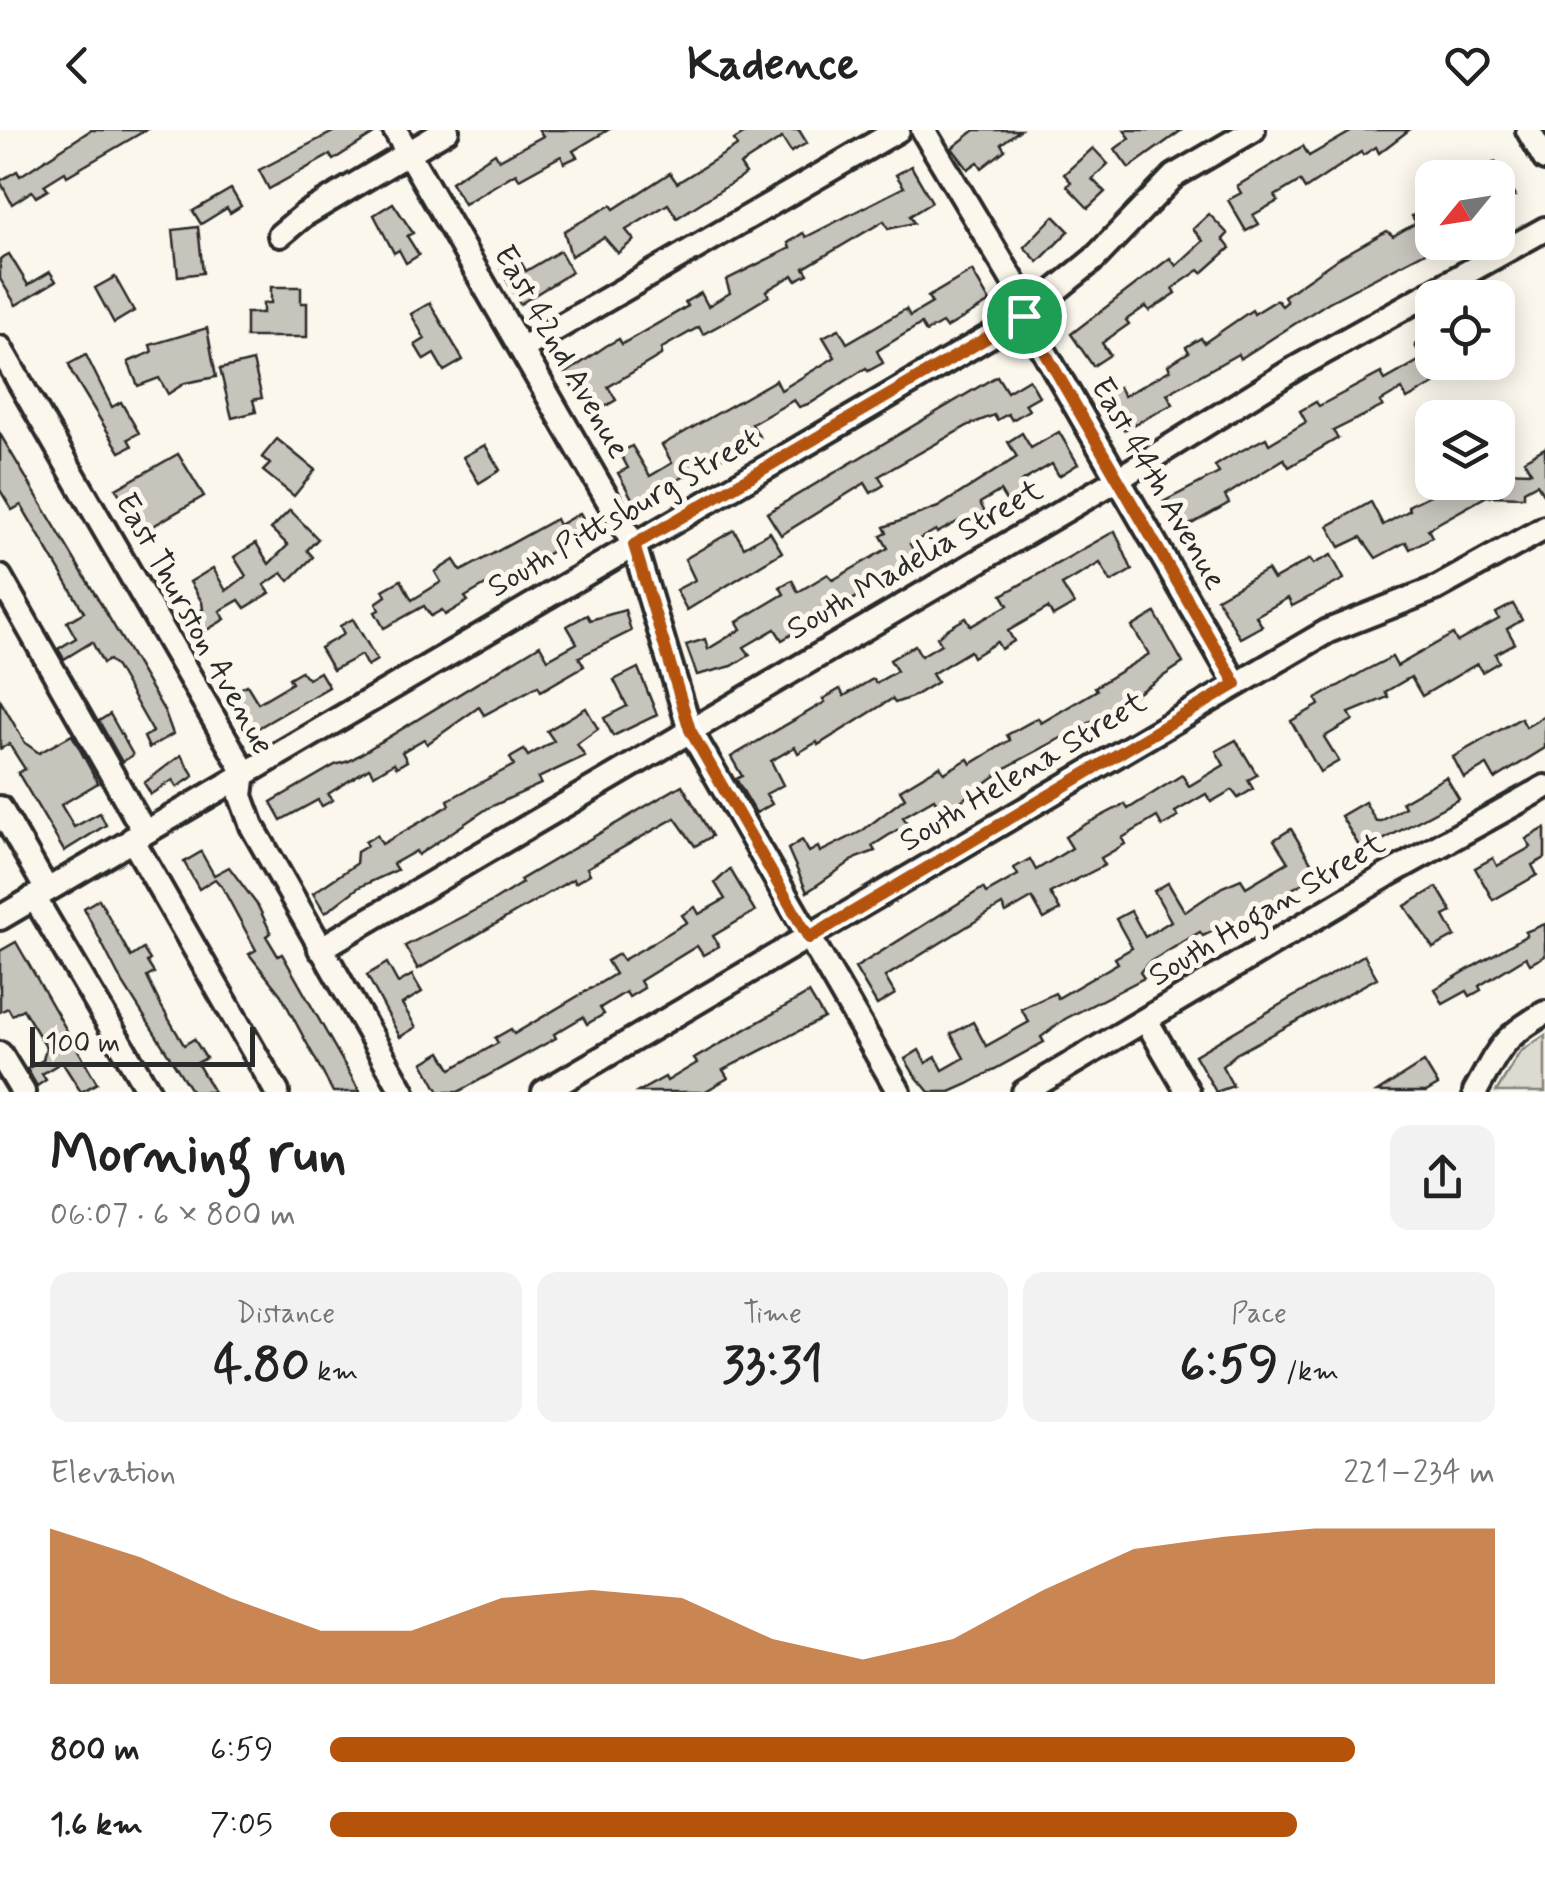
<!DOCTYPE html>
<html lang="en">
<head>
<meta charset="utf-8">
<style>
  body { margin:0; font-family:Mynerve,sans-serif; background:#f2f2f2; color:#222; height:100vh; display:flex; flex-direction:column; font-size:38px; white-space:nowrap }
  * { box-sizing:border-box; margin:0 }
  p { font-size:32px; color:#767676 }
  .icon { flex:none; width:55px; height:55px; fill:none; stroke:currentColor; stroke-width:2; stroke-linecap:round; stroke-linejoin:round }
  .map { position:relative; height:962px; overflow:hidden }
  .side { display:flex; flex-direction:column; background:#fff; flex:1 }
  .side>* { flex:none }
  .needle { width:65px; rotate:240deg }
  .buttons { position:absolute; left:1415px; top:30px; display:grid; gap:20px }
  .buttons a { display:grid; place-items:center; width:100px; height:100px; border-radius:20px; background:#fff; box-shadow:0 5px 25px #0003; font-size:50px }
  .scale { position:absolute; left:30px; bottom:25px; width:225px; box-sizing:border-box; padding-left:10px; border:5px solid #2b2b2b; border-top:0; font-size:28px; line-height:35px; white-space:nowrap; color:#2b2b2b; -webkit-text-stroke:8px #fbf7ec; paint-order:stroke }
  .pin { position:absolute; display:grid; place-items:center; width:85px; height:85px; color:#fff; margin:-42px; border:5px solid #fff; border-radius:50%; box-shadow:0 2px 10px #0007 }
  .round { display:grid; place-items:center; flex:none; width:105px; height:105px; border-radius:20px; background:#f2f2f2 }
  .head { display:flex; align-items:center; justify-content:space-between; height:170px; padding:0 50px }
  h1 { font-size:55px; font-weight:700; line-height:75px }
  .metrics { display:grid; grid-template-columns:repeat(3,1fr); gap:15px; height:170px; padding:10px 50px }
  .metrics div { display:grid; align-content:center; border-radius:20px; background:#f2f2f2; text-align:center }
  .metrics b { font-size:50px; font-weight:700 }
  .metrics small { font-size:28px; font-weight:400 }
  .metrics p { font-size:28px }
  .chart { height:280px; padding:20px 50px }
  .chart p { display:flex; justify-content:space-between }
  .chart svg { width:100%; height:180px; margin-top:10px; fill:#b45309; opacity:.7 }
  ul { padding:0 50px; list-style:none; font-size:32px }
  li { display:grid; grid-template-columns:160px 120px 1fr; align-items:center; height:75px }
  li i { height:25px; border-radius:12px; background:#b45309 }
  header { display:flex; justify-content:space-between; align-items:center; height:130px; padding:0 50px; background:#fff; font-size:45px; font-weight:700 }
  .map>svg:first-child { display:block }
</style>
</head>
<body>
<header><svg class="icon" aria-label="back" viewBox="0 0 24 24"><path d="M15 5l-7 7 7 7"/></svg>Kadence<svg class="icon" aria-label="heart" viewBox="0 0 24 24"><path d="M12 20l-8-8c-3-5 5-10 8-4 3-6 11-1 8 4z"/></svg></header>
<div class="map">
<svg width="1545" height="962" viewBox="0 0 1545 962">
  <rect width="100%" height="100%" fill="#fbf7ec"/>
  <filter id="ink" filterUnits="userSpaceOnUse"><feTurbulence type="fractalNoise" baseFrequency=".01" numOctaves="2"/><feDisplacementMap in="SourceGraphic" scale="20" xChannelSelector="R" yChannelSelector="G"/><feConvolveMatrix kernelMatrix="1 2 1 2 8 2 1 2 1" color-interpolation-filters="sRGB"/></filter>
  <g filter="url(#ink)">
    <path fill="#dddad0" stroke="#84827e" stroke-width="2.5" d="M1545,905V962H1496L1520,922Z"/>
    <g fill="#c7c4bc" stroke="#2b2b2b" stroke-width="2.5">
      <path d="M91,0H146L67,46L65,42L44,55L48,60L36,67L32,61L12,74L0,51L17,41L20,46Z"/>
      <path d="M337,0H380L333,30L330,25L269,59L259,40Z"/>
      <path d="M539,0H608L573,21L577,27L564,33L561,26L519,49L516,43L464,74L451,52L495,23L499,30L543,6Z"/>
      <path d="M750,0H799L807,13L791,22L782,8L740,35L746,44L677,88L668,74L626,100L634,110L618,123L604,107L571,126L564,101L611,75L614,79L670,43L677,53L737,16L734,10Z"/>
      <path d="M975,0H1020L1001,14L1005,20L982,38L978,32L968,39L952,18Z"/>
      <path d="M1124,0H1182L1129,38L1115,19L1130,8Z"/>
      <path d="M1354,0H1409L1379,23L1376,17L1363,25L1361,22L1305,59L1300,51L1275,66L1278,71L1253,85L1259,94L1246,101L1228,70L1241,63L1237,56L1303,16L1309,26Z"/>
      <path d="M1093,18L1108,34L1092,49L1105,62L1088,78L1067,56L1071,52L1064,44Z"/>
      <path d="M1495,32L1515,66L1498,77V48H1469Z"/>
      <path d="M911,36L932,72L910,86L914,93L888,99L884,91L804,138L808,144L796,150L793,145L766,161L769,166L731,189L703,204L699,197L662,218L661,225L608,257L616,270L599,280L586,259L577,264L565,244L606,216L619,209L622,214L688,176L685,172L701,163L708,176L730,163L726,150L790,118L788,113L803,103L806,107L904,57L896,45Z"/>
      <path d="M231,59L241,76L230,83L227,78L201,94L193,81Z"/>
      <path d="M393,73L413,103L407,106L419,125L406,133L399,120L394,123L374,85Z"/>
      <path d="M1426,79L1432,82L1435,117L1329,172L1240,229L1238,224L1167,264L1173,274L1124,300L1105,265L1119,257L1124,266L1170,240L1168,235L1189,222L1186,217L1201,208L1204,213L1252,180L1254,184L1277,170L1282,176L1287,172L1284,166L1337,129L1387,101L1393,106L1416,93L1412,86Z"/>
      <path d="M1209,84L1228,104L1223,109L1230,118L1202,143L1199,140L1173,158L1176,163L1149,181L1146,176L1126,190L1129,194L1102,213L1110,225L1093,236L1071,204L1170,128L1176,136L1203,111L1193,99Z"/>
      <path d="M1054,86L1069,101L1038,132L1024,117Z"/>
      <path d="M198,97L203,143L178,146L173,100Z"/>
      <path d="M560,121L572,142L520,174L501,140L519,129L526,141Z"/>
      <path d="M9,124L28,155L50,142L56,151L16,175L0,149V129Z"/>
      <path d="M972,141L990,172L946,198L942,193L926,202L921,194L877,221L883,233L868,241L866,238L811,273L799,277L794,270L752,294L760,308L634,372L618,343L628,338L620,323L632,316L650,346L672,333L662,315L776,250L781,260L835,227L823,207L839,199L847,213L906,179L910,186L932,173L928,167Z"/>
      <path d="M115,147L134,181L114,193L95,158Z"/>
      <path d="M271,157H301V173H307V207H246V183H263V173H271Z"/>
      <path d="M430,173L463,230L444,241L434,224L424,230L415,215L425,209L411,184Z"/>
      <path d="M207,198L216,247L185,253L168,264L159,248L138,256L128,232L152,222L150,215Z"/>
      <path d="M1432,205V232H1451L1456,242L1407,269L1402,259L1380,272L1383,276L1333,301L1338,308L1289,337L1284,329L1258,345L1225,366L1229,373L1179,401L1163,372L1219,343L1215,336L1231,326L1266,308L1269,314L1306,292L1300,281L1316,272L1319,276L1381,243L1385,250L1422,229L1415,215Z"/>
      <path d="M86,225L112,277L121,272L139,303L128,309L132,316L120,322L72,243L69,234Z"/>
      <path d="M253,231L262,268L253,270L256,282L232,288L220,239Z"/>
      <path d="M997,246L1007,262L1029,249L1039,266L1025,274L1029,280L1012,290L1008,284L997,290L994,285L969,295L879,346L884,355L871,363L865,353L781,405L767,383Z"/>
      <path d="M1059,302L1078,334L1059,346L1052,334L1021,352L1029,366L1010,377L1000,361L980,373L988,388L964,402L959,391L937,403L936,400L910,414L919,430L878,448L881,452L831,483L828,478L820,483L818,480L795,494L799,500L782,510L775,499L744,517L750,525L732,536L697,545L686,515L705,509L708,519L741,499L737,492L784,464L780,457L792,450L798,462L828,444L833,450L888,418L881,406L887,403L884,397L938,377L1017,327L1008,312L1022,303L1031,318Z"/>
      <path d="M0,304L165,582L173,604L149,618L144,607L153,602L116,537L109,530L103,533L92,512L64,529L58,519L76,508L67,492L84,482L21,375L12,380L0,360Z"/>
      <path d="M277,309L315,340L294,366L263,341L270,334L262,327Z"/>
      <path d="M485,315L500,340L479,353L463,327Z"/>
      <path d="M1545,318V367L1537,354L1524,361V367L1487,366L1428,399L1432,407L1410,419L1406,412L1376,428L1361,407L1340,417L1328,396L1371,372L1383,395L1410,380L1408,376L1457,352H1498V341L1531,342L1524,330Z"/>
      <path d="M178,324L204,366L143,402L116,359Z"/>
      <path d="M290,380L318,409L307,420L313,427L289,451L282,443L264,455L270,463L245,478L239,470L220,481L225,489L200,504L189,487L203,479L202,472L190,452L213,438L226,461L246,446L234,427L256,413L269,434L288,415L271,399Z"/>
      <path d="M580,383L589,398L504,451L501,446L465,467L468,471L445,485L442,480L431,486L424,476L384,498L375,482L379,480L376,473L386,466L383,460L401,450L412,470L441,452L435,442L454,430L461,441L467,438L556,389L559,395Z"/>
      <path d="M734,400L744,417L770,402L782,422L687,480L676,460L695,450L685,429Z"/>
      <path d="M1115,401L1132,440L1111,452L1100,433L1062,455L1074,474L1053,486L1048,478L1008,501L1014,511L1001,519L997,512L973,527L970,521L932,544L937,552L912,567L895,573L892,569L818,615L817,612L798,623L795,617L771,631L783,655L766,664L772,674L756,683L736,649L742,646L731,627L825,572L823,569L840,559L844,566L873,549L876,553L897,541L890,530L915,515L921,526L941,514L937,507L949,498L966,488L971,496L1008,475L1002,465Z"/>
      <path d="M1331,425L1344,449L1292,476L1288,468L1256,486L1262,496L1240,508L1217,468L1267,440L1273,450L1310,429L1313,434Z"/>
      <path d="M1513,474L1522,490L1507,499L1515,513L1495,524L1499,532L1482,542L1477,534L1422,566L1411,547L1385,562L1388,567L1349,583L1353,590L1324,607L1339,631L1320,642L1291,591L1319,575L1316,569L1364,541L1392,527L1397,536L1453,504L1457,512L1499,489L1496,483Z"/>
      <path d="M625,480L631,501L579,527L584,536L541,561L538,556L484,585L479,577L427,614L424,609L402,622L407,631L397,637L394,633L374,645L369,638L328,664L333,670L322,676L318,670L281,690L271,672L335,635L349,631L540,515L548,529L577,513L567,496L587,485L590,490Z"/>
      <path d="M1155,483L1183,533L1126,571L1129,576L1112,586L1110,582L1009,636L943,684L934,669L903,687L911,699L900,706L897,700L872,716L875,721L856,728L807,762L788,719L802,710L809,722L818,717L820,722L862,701L905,668L900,660L940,636L944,643L968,629L971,634L1010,610L1007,605L1038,588L1041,593L1097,560L1095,557L1149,524L1132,497Z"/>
      <path d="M353,489L377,530L367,536L361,525L333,540L320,518L344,504L340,496Z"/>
      <path d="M638,538L657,585L613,606L604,588L627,576L614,550Z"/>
      <path d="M301,541L308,549L320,542L329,557L251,602L233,563L247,555L258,573L292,553L289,548Z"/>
      <path d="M0,570L25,613L39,623L72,605L98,653L61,675L74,697L100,683L106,695L64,721L18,643L25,639L9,614L0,619Z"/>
      <path d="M586,578L598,599L577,614L585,626L538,648L541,654L488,678L418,725L416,721L393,734L397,740L359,757L325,783L313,763L356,734L357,722L367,716L365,712L377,705L382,714L450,675L448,670L514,635L510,628L524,620L528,626L554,611L547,601Z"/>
      <path d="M110,584L133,625L122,632L99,591Z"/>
      <path d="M1545,586V618L1495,649L1487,635L1464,648L1453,627L1521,588L1526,597Z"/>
      <path d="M1236,610L1257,645L1248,650L1253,659L1238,668L1232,660L1211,672L1206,664L1175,682L1178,687L1162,696L1157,687L1122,708L1125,714L1101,728L1105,735L1050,763L1060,780L1044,789L1032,768L1006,783L1002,775L885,847L895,864L877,875L855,838L983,758L986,763L1018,745L1014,738L1030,729L1036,740L1072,718L1065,707L1082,696L1125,674L1128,679L1182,645L1189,656L1224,635L1216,621Z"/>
      <path d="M181,625L194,646L177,657L173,650L151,664L144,653Z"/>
      <path d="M1446,647L1459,669L1362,721L1341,686L1365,672L1376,691H1381L1405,677L1402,672Z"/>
      <path d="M682,655L712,706L695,716L675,688L587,738L590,744L575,753L573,749L418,839L405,816L495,770L522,753L520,750Z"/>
      <path d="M1545,698V728L1532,735L1537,745L1493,770L1475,738L1493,728L1497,736L1531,717L1526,709Z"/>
      <path d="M1291,699L1318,744L1247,785L1203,806L1200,802L1148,833L1140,842L1144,848L1065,889L1041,907L1044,912L968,954L950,962H929L914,944L905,929L919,920L926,933L936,927L943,940L964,928L951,904L973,892L986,916L1029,892L1021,879L1055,863L1058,868L1118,833L1115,828L1132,818L1116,789L1131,781L1145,807L1171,791L1154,761L1168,753L1185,782L1222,757L1241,749L1246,757L1288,732L1274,710Z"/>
      <path d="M201,722L214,745L229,737L258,776L271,803L266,806L278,826L282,824L360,962H333L281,865L249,824L256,820L222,757L215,749L199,759L184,732Z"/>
      <path d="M730,739L755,781L713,806L719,816L703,825L697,816L640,851L644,858L629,867L626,862L600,878L604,884L587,894L583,887L554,904L556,908L458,962H439L423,933L441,922L451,939L498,913L495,908L511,899L514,904L615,844L607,831L619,824L623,830L651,814L687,792L682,785L695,777L699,784L725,769L715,753Z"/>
      <path d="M1437,757L1452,782L1444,786L1455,806L1433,818L1405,776Z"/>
      <path d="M99,769L131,827L143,819L150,830L147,832L154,843L147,847L160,874L184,915L194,909L206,928L197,933L214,962H192L118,845L84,778Z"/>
      <path d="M1545,794V826L1530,834L1526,827L1479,856L1481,860L1470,866L1467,861L1443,874L1435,859L1527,805L1525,802Z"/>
      <path d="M16,812L97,953L81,962L62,932L42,944L46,950L37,956L27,939L43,930L46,917L23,879L12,885L8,878L0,882V821Z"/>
      <path d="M1364,825L1377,848L1236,924L1222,936L1233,956L1216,962L1195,925Z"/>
      <path d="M387,833L398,853L412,845L422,862L402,874L416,897L400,907L367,845Z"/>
      <path d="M809,863L824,888L723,940L728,948L704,962H638L665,947L667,951L697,933L694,929Z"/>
      <path d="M1424,932L1438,955L1426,962H1377Z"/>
    </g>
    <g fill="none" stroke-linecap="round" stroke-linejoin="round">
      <defs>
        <g id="minor">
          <path d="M395,0L634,415L690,600L899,962"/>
          <path d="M923,0L1031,181"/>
          <path d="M1528,0L1545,29"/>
          <path d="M280,105L304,85L447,0"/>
          <path d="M1024,186L1236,554"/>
          <path d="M0,218L244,641L241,666L252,696L403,962"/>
          <path d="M523,218L898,0"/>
          <path d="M0,447L144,701"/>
          <path d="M0,678L47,760"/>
          <path d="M132,709L277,962"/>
          <path d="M34,767L149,962"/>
          <path d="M0,788L1024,186L1094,129L1174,46L1253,0"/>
          <path d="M320,819L1118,349L1294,239L1545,99"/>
          <path d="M1146,890L1188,962"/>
          <path d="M0,924L23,962"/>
          <path d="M544,962L1328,501L1437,458L1545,398"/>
          <path d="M1024,962L1387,745L1545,657"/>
          <path d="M1475,962C1500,918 1499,910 1545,883"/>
        </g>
      </defs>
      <use href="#minor" stroke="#2b2b2b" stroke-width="30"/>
      <use href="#minor" stroke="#fbf7ec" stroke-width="22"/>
    </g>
  </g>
  <g fill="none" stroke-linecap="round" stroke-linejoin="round" filter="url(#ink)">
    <defs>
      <path id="route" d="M1024,186L1236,554L809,808L690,600L634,415Z"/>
    </defs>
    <use href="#route" stroke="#fff" stroke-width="20"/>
    <use href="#route" stroke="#b45309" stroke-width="12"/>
  </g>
  <g text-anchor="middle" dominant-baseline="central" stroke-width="10" stroke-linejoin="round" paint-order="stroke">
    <g font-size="32" fill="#2b2b2b" stroke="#fbf7ec">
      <text transform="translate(561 222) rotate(60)">East 42nd Avenue</text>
      <text transform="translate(1158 354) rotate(60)">East 44th Avenue</text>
      <text transform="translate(624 383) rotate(-30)">South Pittsburg Street</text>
      <text transform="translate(915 430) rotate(-30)">South Madelia Street</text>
      <text transform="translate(194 494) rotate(61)">East Thurston Avenue</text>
      <text transform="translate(1023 642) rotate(-31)">South Helena Street</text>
      <text transform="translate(1267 780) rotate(-31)">South Hogan Street</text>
    </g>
  </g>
</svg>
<div class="buttons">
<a><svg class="needle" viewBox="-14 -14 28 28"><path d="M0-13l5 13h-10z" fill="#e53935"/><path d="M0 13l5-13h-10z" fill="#767676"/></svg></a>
<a><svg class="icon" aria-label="locate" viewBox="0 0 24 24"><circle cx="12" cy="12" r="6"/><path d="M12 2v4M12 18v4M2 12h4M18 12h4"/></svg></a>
<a><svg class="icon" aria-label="layers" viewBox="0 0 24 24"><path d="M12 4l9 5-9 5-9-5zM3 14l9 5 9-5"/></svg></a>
</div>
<div class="scale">100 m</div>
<div class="pin" style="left:1024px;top:186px;background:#1e9e55"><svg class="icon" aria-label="arrive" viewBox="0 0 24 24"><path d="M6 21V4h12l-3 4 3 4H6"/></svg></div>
</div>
<section class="side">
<div class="head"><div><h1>Morning run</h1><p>06:07 · 6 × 800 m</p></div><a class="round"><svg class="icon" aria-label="share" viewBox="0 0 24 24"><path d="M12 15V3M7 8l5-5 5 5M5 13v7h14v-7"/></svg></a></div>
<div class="metrics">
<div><p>Distance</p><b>4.80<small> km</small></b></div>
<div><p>Time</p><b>33:31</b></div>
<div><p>Pace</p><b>6:59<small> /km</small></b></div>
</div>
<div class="chart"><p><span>Elevation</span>221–234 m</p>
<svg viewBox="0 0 160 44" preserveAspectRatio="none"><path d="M0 44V6L10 13L20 23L30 31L40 31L50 23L60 21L70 23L80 33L90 38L100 33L110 21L120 11L130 8L140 6L150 6L160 6V44z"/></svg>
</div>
<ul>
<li><b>800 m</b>6:59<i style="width:88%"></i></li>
<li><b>1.6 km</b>7:05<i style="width:83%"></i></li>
</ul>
</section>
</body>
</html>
